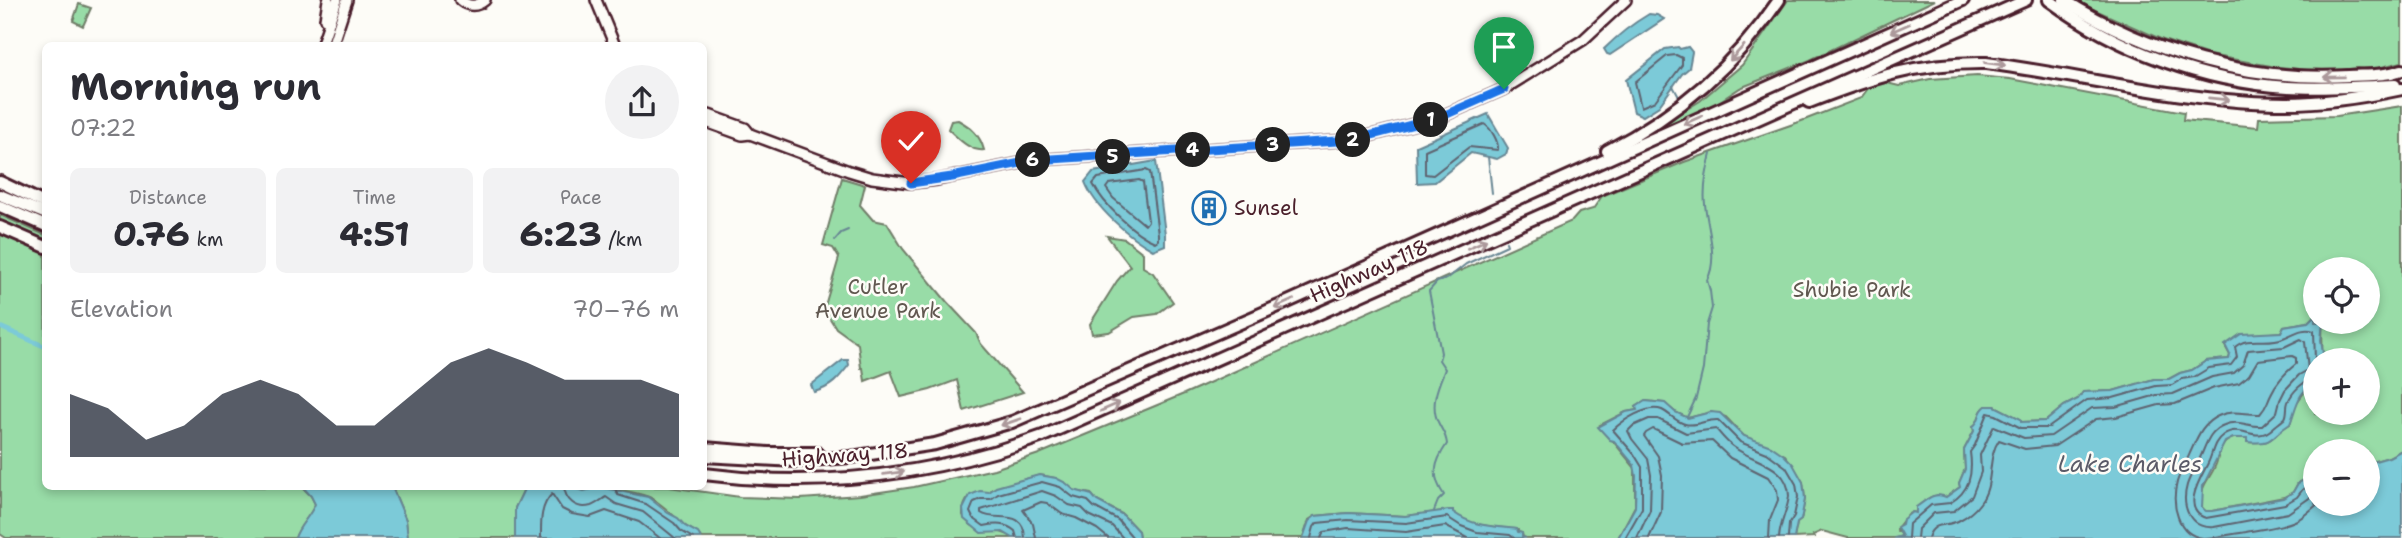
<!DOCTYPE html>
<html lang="en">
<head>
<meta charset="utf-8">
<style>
  body { margin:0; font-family:"Shantell Sans",sans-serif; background:#f2f2f3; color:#2b2b33; height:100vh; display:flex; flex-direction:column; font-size:26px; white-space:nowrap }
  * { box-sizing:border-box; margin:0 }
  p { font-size:23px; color:#7c7c81 }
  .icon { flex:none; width:38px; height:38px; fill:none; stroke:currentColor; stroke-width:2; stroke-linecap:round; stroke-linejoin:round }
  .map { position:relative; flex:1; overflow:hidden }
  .drawer { position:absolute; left:42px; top:42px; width:665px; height:448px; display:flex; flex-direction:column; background:#fff; border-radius:10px; box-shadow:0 4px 10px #0003 }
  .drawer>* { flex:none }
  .buttons { position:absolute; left:2303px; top:257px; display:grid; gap:14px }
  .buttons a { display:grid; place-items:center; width:77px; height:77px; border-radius:50%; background:#fff; box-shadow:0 4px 10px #0003; font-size:35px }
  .pin { position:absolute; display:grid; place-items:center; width:60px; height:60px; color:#fff; margin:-72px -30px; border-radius:50% 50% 50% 0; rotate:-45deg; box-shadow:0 0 7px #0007 }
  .pin .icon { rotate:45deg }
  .km { position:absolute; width:35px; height:35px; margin:-18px; border-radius:50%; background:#222; color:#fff; font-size:19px; line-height:35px; text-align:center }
  .round { display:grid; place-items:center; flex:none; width:74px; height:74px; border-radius:37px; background:#f2f2f3 }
  .headline { display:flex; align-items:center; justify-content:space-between; height:119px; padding:0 28px }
  h1 { font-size:38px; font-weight:700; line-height:52px }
  .stats { display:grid; grid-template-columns:repeat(3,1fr); gap:10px; height:119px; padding:7px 28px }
  .stats div { display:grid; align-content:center; border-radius:10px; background:#f2f2f3; text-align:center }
  .stats b { font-size:35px; font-weight:700 }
  .stats small { font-size:19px; font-weight:400 }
  .stats p { font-size:19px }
  .chart { height:196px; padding:14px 28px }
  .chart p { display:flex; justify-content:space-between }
  .chart svg { width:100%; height:126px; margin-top:7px; fill:#111827; opacity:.7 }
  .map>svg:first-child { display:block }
</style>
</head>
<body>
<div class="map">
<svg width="2402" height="538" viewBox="0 0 2402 538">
  <rect width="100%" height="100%" fill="#fdfcf7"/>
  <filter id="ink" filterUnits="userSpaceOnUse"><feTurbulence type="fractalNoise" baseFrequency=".0143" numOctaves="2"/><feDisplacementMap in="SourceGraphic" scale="14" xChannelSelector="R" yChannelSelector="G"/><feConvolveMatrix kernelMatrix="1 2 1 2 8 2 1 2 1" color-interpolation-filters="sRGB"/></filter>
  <g filter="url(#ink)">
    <g fill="#98dca7" stroke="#717e69" stroke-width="2">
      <path d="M1788,0H1935L1810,60L1740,88L1708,109L1650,132L1700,101L1742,65Z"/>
      <path d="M2078,0H2402V62L2369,70L2358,68L2326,72L2271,66L2209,55L2163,40L2086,6Z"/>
      <path d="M79,4L91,8L83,26L73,21Z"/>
      <path d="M1977,76L2010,79L2184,112L2183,120L2258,127L2259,118L2337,116L2402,106V450L2389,457L2368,463V452H2315V475L2298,483L2293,492L2284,497L2212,511L2206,512L2202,507C2199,484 2209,482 2216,464C2219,455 2220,444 2230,439C2235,437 2242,438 2247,438V442C2278,444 2267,437 2290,424L2295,405L2309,386L2313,387L2315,384V413H2368V360H2321C2324,353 2321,333 2323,322H2368V270H2315V315L2308,322L2284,326L2281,332L2246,335L2241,334L2225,346L2230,355L2229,359L2206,361L2192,370L2180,373L2169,379H2154L2113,391L2083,392L2078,399L2064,406L2046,421L2021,422L2020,419L1995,406H1986C1977,412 1981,421 1973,427L1974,431L1964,450L1965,469L1959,483L1960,487L1946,497C1931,492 1927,500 1916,508V513L1913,512L1908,514L1897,528V531L1902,534L1899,538H1848L1822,531L1813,535L1814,537L1794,538L1797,523L1801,520L1805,499L1803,482L1792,464L1785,455L1744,436L1726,417L1711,412L1688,418L1675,412L1664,403L1646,401L1636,407L1637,410L1626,412L1600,425L1635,468V506L1618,538H1526L1523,537L1522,533L1518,532V530C1495,526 1467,528 1451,510L1406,516L1348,513L1315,516L1309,520L1303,538H1139L1138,531L1122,514L1097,501L1091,494L1075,491L1055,478L1040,475L992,489L989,493C973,490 963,499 963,515C975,538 995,524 1013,538H701C697,531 690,530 684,525C675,517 660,502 649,497C634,491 616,490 600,487H669L740,497L800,499L860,495L914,487L994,469L1039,454L1184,394L1572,221L1579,213L1593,209L1602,196L1684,162L1799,122L1861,98L1869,87L1879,81L1899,86L1930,79Z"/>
      <path d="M958,120C971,127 980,135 984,150C970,152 958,138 948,129L951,121Z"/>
      <path d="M842,178L865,185L860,205L873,220L887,223L903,249L947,302L976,333L981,344L1023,392L964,411L957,380L930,390L901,397L891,371L865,381L863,368H861L858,344L836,328L824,309L839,258L833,248L823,245Z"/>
      <path d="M0,215L45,235L46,486L302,487L311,496L315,504C310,517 299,525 295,538H6L0,534Z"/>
      <path d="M1107,236L1125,239L1143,253V267L1153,273L1173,302L1157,314L1134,317L1109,332L1092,334L1090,324L1117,281L1130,266Z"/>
      <path d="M392,487H525L515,508V538H408L406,520Z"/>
    </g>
    <g fill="#7bcad8" stroke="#678693" stroke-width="2">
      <path d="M1649,14L1657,15L1664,19L1610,55L1607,54L1604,49C1618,35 1632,24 1649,14Z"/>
      <path d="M1678,47L1680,49L1688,47L1692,52L1689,68L1682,74L1659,106L1643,116L1634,112L1626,80L1665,49Z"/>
      <path d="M1488,114L1508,148L1506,154L1497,159L1471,153L1435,182L1417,183L1416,146Z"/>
      <path d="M1156,161L1165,234V245L1153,250C1129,237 1095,208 1085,182L1093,172Z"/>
      <path d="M2315,315V322H2323L2321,340L2323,354L2321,360H2315V385C2298,389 2296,409 2290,424C2269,437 2275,445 2247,442V438H2233L2225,442L2203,486L2202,508L2206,511H2212L2283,498L2293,492L2298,483L2315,475V504H2368V463L2389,457L2402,450V538H1894L1902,536L1897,527L1902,524L1903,519L1912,512L1916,513V507C1926,501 1933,491 1946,497L1960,487L1959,483L1965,469L1964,450L1974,431L1973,426C1981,422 1977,412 1986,406H1995L2021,419V422L2046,421L2064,406L2078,399L2083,392L2113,391L2154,379H2169L2180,373L2192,370L2206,361L2229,359L2230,355L2225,345L2241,334L2281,332L2284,326L2308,322Z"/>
      <path d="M843,360H848L849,365C839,378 831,388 814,392L811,385Z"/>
      <path d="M1645,401L1665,403L1675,412L1688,418L1711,412L1720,413L1744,436L1771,446L1784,455L1793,464L1803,482L1805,499L1801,520L1797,523L1794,538H1618L1635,507L1636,476L1634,465L1614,441L1610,440L1598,427L1626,412L1637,410L1636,407Z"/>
      <path d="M1039,475L1056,478L1066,483L1074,490L1092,495L1097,501L1123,515L1138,531L1139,538H1013L1003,532L981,533L964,519L963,509L970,495L980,491L989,492L996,487Z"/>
      <path d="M302,486L392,487L406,520L408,538H295C299,525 310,517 315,504L311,496Z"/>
      <path d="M525,487H570L584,491L600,487L648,497L668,513L678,518L685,526L698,533L701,538H515V508Z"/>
      <path d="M1449,510H1453V512C1473,527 1494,526 1517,529L1518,532L1522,533V537L1526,538H1303L1309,521L1315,516L1348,513L1405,516Z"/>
    </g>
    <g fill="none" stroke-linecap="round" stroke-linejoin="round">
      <g stroke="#5e6370" stroke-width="2">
        <path d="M1676,55L1682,58V65L1655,101L1641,107L1635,82L1667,56Z"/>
        <path d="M1484,124C1491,128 1499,142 1498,150L1469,147L1433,175L1425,174V150Z"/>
        <path d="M1146,170L1150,172L1158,234V240L1155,242C1134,234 1103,204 1093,184L1098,178Z"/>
        <path d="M1139,180L1143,182L1148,221L1145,225L1113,198L1106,188L1109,184Z"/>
        <path d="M2315,380C2304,379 2292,392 2288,402C2286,407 2288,413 2285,418C2282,421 2276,425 2273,428C2255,445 2242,422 2223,435C2213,442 2213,453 2208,463C2201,477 2180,510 2206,518L2285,504L2297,497L2303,489L2315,484"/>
        <path d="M564,486C565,500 576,510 591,506C597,504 602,499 606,497L616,504L643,512L675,538"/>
        <path d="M614,486L618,495L646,504L674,523L681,531L693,538"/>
        <path d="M541,538C541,522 540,506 552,494L562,509L572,514L590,517L606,511L639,522L660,538"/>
        <path d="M1017,538L1015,531C1006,523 995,524 984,526L973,518L970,512L974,502L981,499H991L998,494L1042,482L1060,487L1073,497L1088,501L1094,507L1118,520L1133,538"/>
        <path d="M1025,538C1024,507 996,523 981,513V510L1042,491L1056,496L1069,505L1082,508L1089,515L1112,526L1123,538"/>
        <path d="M1036,538L1033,524L1023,510L1041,502L1047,503L1062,514L1076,518L1097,529L1108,538"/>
        <path d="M1311,538L1314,527L1317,523L1348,520L1406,523L1447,517L1461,526L1477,532L1510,535L1514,538"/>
        <path d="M1321,538L1324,532L1348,528L1406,532L1445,526L1468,538"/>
        <path d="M1625,538L1642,508V467L1634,454L1613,430C1622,421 1647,404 1662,410C1670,414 1676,422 1685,424C1696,427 1707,419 1718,420L1740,442L1767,453L1786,467L1796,484L1798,497L1794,516L1789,524L1788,538"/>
        <path d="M1637,538L1650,510L1651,475L1648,459L1632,439L1628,431L1633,426L1649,419H1658L1686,433L1716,429C1721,435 1728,444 1735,448C1754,462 1789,465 1789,496C1788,509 1780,522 1779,538"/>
        <path d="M1649,538L1661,512L1662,475L1658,456L1644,436L1646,433L1653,429L1682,443L1712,441L1730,458L1768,477L1777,490L1778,500L1770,520L1769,538"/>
        <path d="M1908,538L1909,524L1931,505L1950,503C1970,491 1973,474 1970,452L1975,445L1988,413L1996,415L2021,428H2048L2087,400L2113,398L2156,386L2172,385L2182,379L2194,377L2209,368L2231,365L2237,357L2235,347C2248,335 2267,345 2283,338C2294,334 2302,327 2314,331L2315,360"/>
        <path d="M1917,538L1918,529L1934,513L1954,511L1972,496L1981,472L1980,455L1994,426L2024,438L2051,436L2092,408L2115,407L2157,395L2173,394L2212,377L2234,373L2243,365L2248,350L2284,347L2301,339L2305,342L2308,370L2299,375L2285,390L2280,400L2277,412L2262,426C2249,427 2238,419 2224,425C2208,431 2206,446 2199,460C2195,468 2190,476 2187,485C2181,506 2189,529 2214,527L2288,513L2315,494"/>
        <path d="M1928,538C1933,521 1945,527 1958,521C1966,517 1975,510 1980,503C1995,484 1986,459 1999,440L2025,449L2055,446L2096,419L2116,417L2159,405L2175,404L2214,388L2239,383L2249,375L2258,360L2292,356L2296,358V364C2286,372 2276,383 2271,394C2266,404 2268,405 2260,414C2246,415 2233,409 2218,416C2202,423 2197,438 2190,453C2186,463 2180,472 2177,482C2171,504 2177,535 2203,538C2217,538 2232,534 2246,532C2261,529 2283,527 2297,520C2305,516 2311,509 2318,504"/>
      </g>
      <g stroke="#678693" stroke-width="2">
        <path d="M1673,86L1679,97"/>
        <path d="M1488,157L1492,193"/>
        <path d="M835,240L841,233L848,230"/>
        <path d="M1687,417L1696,398L1703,369L1707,324L1712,308L1710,291L1707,280C1719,259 1707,227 1705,204C1703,187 1707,169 1711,154"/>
        <path d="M1434,511L1438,501L1444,495C1431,476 1434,463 1447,444C1446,435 1443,432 1439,424C1429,406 1438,386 1445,369L1439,360L1441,353L1429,291L1437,282L1447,279L1466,264L1507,245L1506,242"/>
      </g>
      <path stroke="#7bcad8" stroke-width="5" d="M0,327L46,347"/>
      <defs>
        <g id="secondary">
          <path d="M460,0C468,7 477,7 485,0"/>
          <path d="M596,0L615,46"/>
          <path d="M325,19L328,0"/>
          <path d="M321,46L337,0"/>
          <path d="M332,46L347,0"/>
          <path d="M704,116L709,115L745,128L750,134L849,171L872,178L911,183L937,180L1035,160L1353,140L1438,118L1504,89L1583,40L1626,0"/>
          <path d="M704,118L706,122L742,135L750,134"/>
        </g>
        <g id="highway">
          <path d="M2049,0C2117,50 2203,82 2288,87C2323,89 2359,87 2395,85"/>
          <path d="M2064,0C2148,53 2249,82 2349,76C2367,75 2385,76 2402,70"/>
          <path d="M1809,102C1871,78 1918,62 1986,63C2084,76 2188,103 2286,103C2325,103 2364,97 2402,89"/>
          <path d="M1607,151C1677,115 1735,65 1779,0"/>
          <path d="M0,182L46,204"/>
          <path d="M0,195L46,214"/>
          <path d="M0,206L46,226"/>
          <path d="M0,227L46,247"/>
          <path d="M704,448L768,453H817"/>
          <path d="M704,456L795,461L851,457L935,444L1012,422L1281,305L1963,0"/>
          <path d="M704,474C819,489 934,475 1043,436L2026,0"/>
        </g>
      </defs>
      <use href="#secondary" stroke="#4a1f2b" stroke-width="14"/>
      <use href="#highway" stroke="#4a1f2b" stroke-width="16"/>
      <use href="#secondary" stroke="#fdfcf7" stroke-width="9"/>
      <use href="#highway" stroke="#fdfcf7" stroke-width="10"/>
    </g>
    <defs><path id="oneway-shaft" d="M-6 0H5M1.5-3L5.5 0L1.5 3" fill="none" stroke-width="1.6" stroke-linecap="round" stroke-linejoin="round" transform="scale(1.75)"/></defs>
    <g stroke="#ac999b">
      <use href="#oneway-shaft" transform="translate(1900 28) rotate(156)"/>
      <use href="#oneway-shaft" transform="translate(1737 53) rotate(133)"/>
      <use href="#oneway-shaft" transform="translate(1995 64) rotate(7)"/>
      <use href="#oneway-shaft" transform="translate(2334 77) rotate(179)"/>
      <use href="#oneway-shaft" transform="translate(2219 99) rotate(6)"/>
      <use href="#oneway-shaft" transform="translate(1693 120) rotate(156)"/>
      <use href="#oneway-shaft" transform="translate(1477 244) rotate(-24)"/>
      <use href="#oneway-shaft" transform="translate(1284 304) rotate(156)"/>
      <use href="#oneway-shaft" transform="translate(1110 407) rotate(-24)"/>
      <use href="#oneway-shaft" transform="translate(1011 422) rotate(161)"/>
      <use href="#oneway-shaft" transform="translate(894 473) rotate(-8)"/>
    </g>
  </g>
  <g fill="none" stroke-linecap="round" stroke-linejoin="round" filter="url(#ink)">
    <defs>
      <path id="route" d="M911,183L952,177L1035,160L1353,140L1438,118L1504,89"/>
    </defs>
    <use href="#route" stroke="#fff" stroke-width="14"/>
    <use href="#route" stroke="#1a73e8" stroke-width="9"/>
  </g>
  <defs>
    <symbol id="building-ring" viewBox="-11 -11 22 22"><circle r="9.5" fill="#fdfcf7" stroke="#1f6fb2" stroke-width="1.5"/><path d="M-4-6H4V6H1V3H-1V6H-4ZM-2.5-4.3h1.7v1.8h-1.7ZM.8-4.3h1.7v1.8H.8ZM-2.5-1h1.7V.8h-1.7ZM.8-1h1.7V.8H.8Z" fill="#1f6fb2"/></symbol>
  </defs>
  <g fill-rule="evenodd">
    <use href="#building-ring" x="1190" y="189" width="38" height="38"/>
  </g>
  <g text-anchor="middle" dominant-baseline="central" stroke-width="5" stroke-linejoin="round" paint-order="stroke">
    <g font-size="21" fill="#4a1f2b" stroke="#fdfcf7" text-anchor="start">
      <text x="1234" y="208">Sunsel</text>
    </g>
    <g font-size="21" fill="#4a1f2b" stroke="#fdfcf7">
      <text transform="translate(1369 271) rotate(-24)">Highway 118</text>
      <text transform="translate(845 455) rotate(-4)">Highway 118</text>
    </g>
    <g font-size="21" fill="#615850" stroke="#fdfcf7">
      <text x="878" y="287">Cutler<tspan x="878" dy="24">Avenue Park</tspan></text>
      <text x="1852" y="290">Shubie Park</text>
    </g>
    <g font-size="23" font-style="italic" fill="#5b5b68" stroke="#fdfcf7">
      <text x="2130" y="464">Lake Charles</text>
    </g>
  </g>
</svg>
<div class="buttons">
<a><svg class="icon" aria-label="locate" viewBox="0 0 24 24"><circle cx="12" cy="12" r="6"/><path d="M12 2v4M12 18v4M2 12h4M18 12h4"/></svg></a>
<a>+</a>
<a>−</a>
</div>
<div class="pin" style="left:1504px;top:89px;background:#1e9e55"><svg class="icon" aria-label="arrive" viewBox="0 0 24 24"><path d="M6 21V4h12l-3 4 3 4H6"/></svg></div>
<div class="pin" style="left:911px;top:183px;background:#d93025"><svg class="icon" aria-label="check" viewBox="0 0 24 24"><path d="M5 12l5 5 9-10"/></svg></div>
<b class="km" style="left:1431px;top:120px">1</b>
<b class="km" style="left:1353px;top:140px">2</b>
<b class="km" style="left:1273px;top:145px">3</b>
<b class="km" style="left:1193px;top:150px">4</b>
<b class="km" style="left:1113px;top:157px">5</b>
<b class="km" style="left:1033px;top:160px">6</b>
<section class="drawer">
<div class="headline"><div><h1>Morning run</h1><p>07:22</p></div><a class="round"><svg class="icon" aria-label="share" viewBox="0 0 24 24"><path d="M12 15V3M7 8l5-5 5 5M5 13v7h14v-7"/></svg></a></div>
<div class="stats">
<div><p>Distance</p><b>0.76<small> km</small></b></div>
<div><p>Time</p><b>4:51</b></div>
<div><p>Pace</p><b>6:23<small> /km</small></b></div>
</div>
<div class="chart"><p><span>Elevation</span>70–76 m</p>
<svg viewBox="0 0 160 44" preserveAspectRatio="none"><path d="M0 44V22L10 27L20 38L30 33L40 22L50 17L60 22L70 33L80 33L90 22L100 11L110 6L120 11L130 17L140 17L150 17L160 22V44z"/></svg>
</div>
</section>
</div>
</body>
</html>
